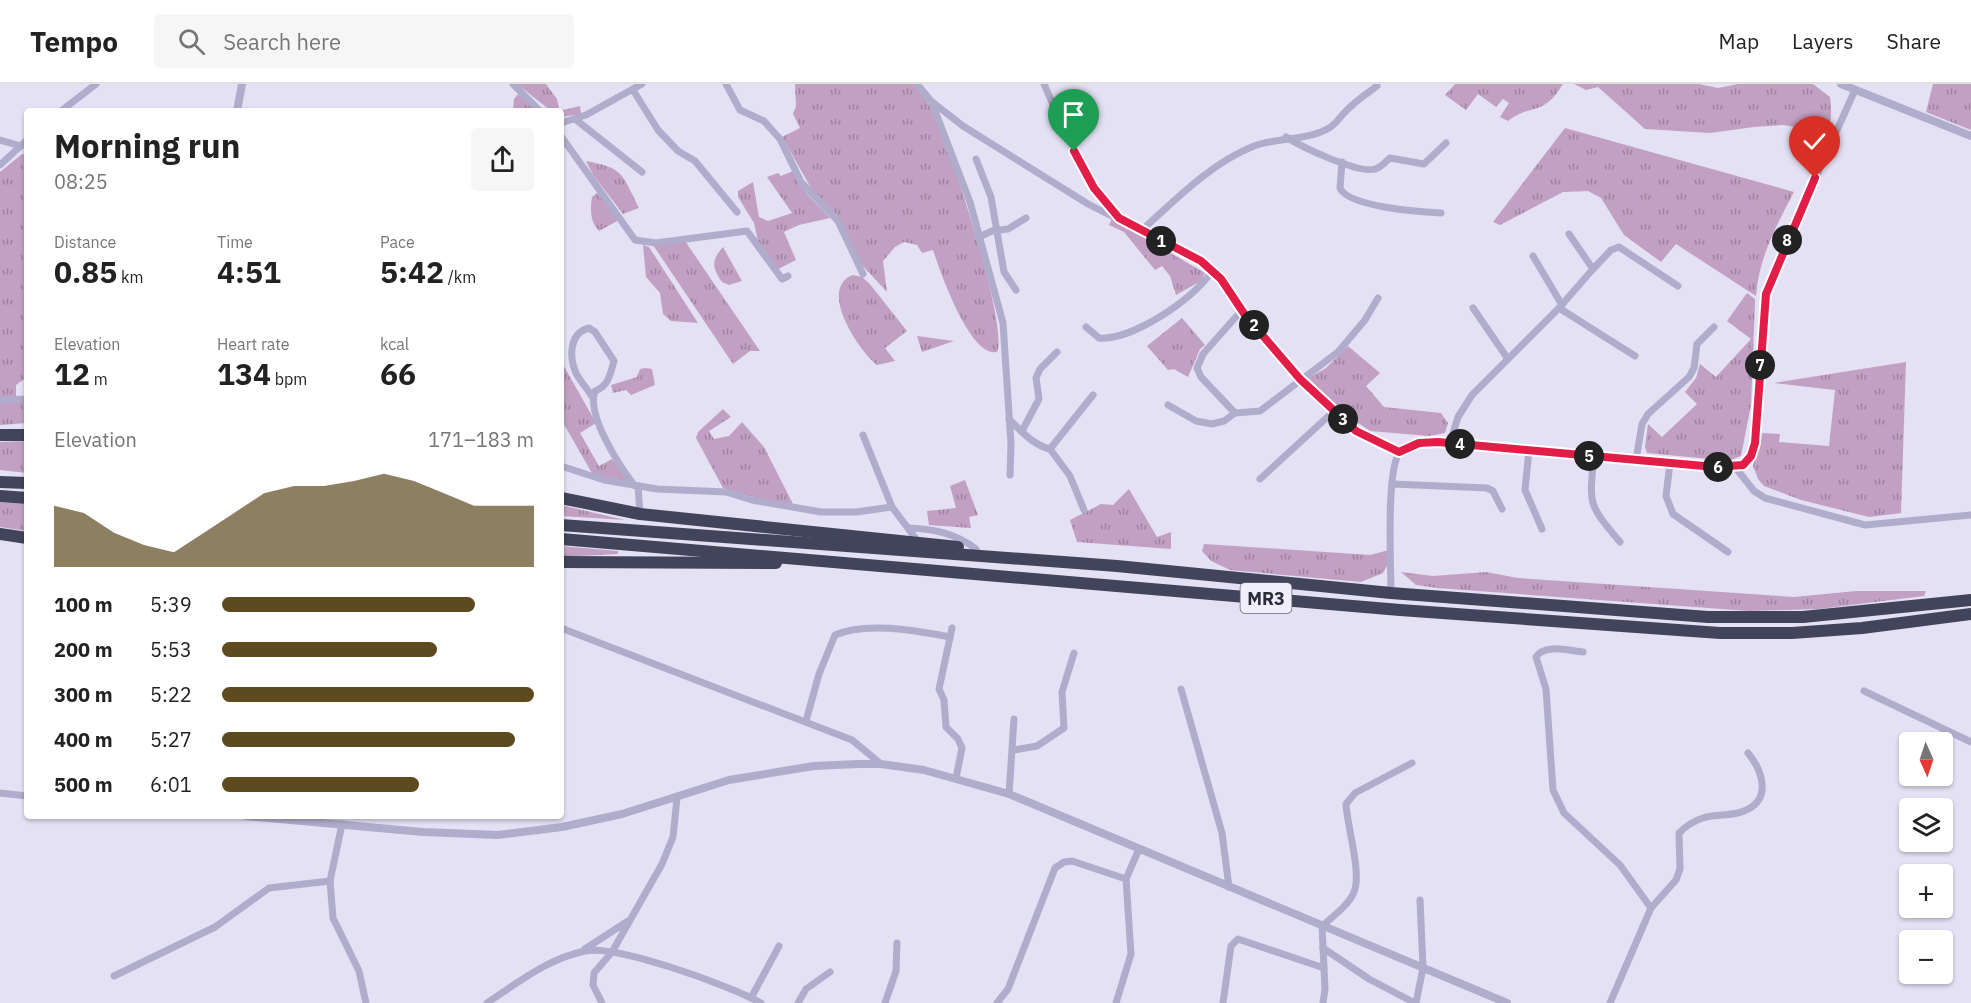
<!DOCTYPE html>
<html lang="en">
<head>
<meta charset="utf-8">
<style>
  body { margin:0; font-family:"IBM Plex Sans",sans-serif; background:#f6f6f6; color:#222; height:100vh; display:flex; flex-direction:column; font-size:22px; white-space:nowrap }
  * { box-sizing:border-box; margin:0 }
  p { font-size:20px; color:#767676 }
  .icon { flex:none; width:33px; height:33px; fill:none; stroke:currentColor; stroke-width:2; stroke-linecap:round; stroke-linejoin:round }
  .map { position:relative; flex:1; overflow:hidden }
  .sheet { position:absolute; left:24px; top:24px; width:540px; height:711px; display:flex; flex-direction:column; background:#fff; border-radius:6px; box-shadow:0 2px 4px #0004 }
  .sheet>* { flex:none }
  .needle { width:39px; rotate:177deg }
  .fabs { position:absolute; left:1899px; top:648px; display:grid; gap:12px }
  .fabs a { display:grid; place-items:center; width:54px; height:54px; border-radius:6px; background:#fff; box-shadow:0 2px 4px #0004; font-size:30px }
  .pin { position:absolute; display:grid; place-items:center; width:51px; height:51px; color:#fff; margin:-62px -26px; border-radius:50% 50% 50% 0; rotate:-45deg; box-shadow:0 0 6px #0007 }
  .pin .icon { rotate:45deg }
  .km { position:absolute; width:30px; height:30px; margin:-15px; border-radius:50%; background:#222; color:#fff; font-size:16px; line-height:30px; text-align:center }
  .round { display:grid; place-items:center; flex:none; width:63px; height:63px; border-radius:6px; background:#f6f6f6 }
  .head { display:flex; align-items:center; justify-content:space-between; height:102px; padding:0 30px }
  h1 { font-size:33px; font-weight:700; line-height:45px }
  .figures { display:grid; grid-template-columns:repeat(3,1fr); gap:9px; height:102px; padding:6px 30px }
  .figures div { display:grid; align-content:center }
  .figures b { font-size:30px; font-weight:700 }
  .figures small { font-size:16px; font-weight:400 }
  .figures p { font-size:16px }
  .chart { height:168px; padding:12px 30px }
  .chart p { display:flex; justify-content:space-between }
  .chart svg { width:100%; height:108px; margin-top:6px; fill:#5d4a1f; opacity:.7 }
  ul { padding:0 30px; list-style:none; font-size:20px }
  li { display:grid; grid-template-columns:96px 72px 1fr; align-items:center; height:45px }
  li i { height:15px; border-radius:8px; background:#5d4a1f }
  header { display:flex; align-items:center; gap:36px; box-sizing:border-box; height:84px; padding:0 30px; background:#fff; border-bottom:2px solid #e0e0e0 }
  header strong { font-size:28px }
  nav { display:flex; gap:33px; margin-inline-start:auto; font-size:21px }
  .search { width:420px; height:54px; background:#f6f6f6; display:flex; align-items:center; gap:15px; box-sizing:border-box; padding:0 21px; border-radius:6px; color:#767676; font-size:22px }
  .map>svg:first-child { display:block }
</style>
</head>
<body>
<header>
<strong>Tempo</strong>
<div class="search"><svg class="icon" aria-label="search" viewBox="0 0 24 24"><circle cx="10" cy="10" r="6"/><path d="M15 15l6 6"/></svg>Search here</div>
<nav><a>Map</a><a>Layers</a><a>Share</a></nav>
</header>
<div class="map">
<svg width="1971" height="919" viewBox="0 0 1971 919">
  <defs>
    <pattern id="grass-tufts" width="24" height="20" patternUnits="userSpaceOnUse" patternTransform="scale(1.5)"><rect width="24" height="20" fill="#c2a0c3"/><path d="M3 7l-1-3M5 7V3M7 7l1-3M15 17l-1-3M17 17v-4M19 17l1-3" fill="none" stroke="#9e83a0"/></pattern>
  </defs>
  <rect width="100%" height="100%" fill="#e4e1f4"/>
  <g fill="url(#grass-tufts)">
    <path d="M517,0H546L557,15L559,24L563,26L580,22L581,30L561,33V27H551Z"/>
    <path d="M795,0H913C919,7 925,14 930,22C947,52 1009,242 997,268C970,274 940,187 933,166L922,169L917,161L904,158L895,163L883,177L887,208L862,181L840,136L815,111L782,53L800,44L793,30L796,22Z"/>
    <path d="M1455,0H1563C1542,34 1533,18 1508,37L1500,33L1509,19L1503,15L1496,23L1478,10L1466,26L1445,11Z"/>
    <path d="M1574,0H1699L1718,4L1738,0H1813L1830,13C1833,33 1830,51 1818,67L1807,45L1783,41L1754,43L1710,49L1645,45L1598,3L1586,6Z"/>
    <path d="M1933,0H1971V46L1926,28Z"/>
    <path d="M518,10L537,27H513L514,15Z"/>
    <path d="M1565,44L1794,108C1777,140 1758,176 1756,212L1676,160L1661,178L1624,151L1601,114L1588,107L1563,108L1500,141L1493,138Z"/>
    <path d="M22,70L27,71V293L16,301V313H0V88Z"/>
    <path d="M586,77C625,84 622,91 639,124L623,130L593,91Z"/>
    <path d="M793,87L806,109L830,134L799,141L784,148L796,176L778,185L758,158L754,139L738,113V107L753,98L759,133L768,137L792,129L767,93L778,89L781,92Z"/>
    <path d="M598,108L619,136L599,147C590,137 590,127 592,113Z"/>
    <path d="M1112,135L1205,189L1201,197L1176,211L1170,192L1162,182L1155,186L1124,148L1109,141Z"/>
    <path d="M685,157L760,267H750L733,280L653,161Z"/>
    <path d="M643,161L649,163L698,239L671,237L663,230L660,209L646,193Z"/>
    <path d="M723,163L742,197L729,201L722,198C712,184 711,176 723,163Z"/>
    <path d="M853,191L862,193L869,199L907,247L885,264L895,277L877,281C859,267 817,204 853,191Z"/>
    <path d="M1747,209L1755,215V219L1751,321L1741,372L1729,377L1647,369L1645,363L1648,340L1662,353L1697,320L1685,308L1696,294L1700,280L1716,293L1751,255L1727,237Z"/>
    <path d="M1182,234L1205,261L1200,265L1188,293L1174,285L1168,286L1147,262Z"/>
    <path d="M917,252L954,257L922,268Z"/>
    <path d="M1348,262L1380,289L1366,302L1384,323L1441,329L1448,339L1445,349L1429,352L1370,347L1348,332L1308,294L1326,284Z"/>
    <path d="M561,277L596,339L580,349L599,382L612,375L629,398L593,391L561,335Z"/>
    <path d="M1906,278L1901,429L1869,433L1801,416L1764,402L1758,395L1753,382L1761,349L1780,350L1779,358L1829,362L1835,306L1774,299Z"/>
    <path d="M645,284L652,285L655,301L631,311L626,306L613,309L611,301L637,293L640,285Z"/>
    <path d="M0,318H27V339L0,341Z"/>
    <path d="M723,325L731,333L709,347L714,355L729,352L742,338L764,363L793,420L771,418L723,404L696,354L698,348Z"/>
    <path d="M27,357V389L0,386V358Z"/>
    <path d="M965,396L978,431L969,433L971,444L929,441L927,427L956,424L950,402Z"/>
    <path d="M1129,405L1157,453L1171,448V465L1077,458L1070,436L1101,420L1113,421Z"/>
    <path d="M0,418L27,420V447L0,443Z"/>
    <path d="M561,421L625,436L561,432Z"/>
    <path d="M1204,460L1370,471L1389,466L1388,480L1383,489L1361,498L1230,486L1211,477L1202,467Z"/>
    <path d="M561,462L618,467V470L561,473Z"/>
    <path d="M1401,488L1433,492L1486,488L1518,494L1794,513L1856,507H1926L1924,512L1819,525L1749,527L1437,504L1416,501Z"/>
  </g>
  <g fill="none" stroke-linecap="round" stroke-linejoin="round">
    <g stroke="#afaccc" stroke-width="7">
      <path d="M513,0L540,27"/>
      <path d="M726,0L740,26L764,37L780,55L801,98L838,137L863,190"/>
      <path d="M917,0L931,17L963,42L1088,120L1201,177L1221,195L1245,231L1300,295L1356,347L1399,368"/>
      <path d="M1044,0C1065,48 1084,92 1117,132"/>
      <path d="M633,6L658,46L678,67L695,77L737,128"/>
      <path d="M932,19L970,118L1003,239L1011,360L1010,391"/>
      <path d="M61,27L96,0"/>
      <path d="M575,35L642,88"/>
      <path d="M561,39L586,31L642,0"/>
      <path d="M561,52L635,156L656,159L747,147L782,195L788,192"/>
      <path d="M1286,53C1302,63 1358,90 1375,85C1381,84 1386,77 1390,74L1424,80L1446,59"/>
      <path d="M0,56L21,62"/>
      <path d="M976,75L991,113L1004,188L1016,206"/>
      <path d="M1342,78L1340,104C1348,123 1421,128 1441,129"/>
      <path d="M0,81L27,56"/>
      <path d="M1141,147C1175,116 1211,79 1254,62C1278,53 1307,57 1329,44C1336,40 1340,33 1345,28C1354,18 1366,10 1377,2"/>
      <path d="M979,153L992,147L1008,145L1026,134"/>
      <path d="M1533,172L1562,221"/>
      <path d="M1593,185L1611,166L1619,163L1678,202"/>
      <path d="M1473,224L1508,275"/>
      <path d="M1559,224L1635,272"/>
      <path d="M1086,243L1099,254C1132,257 1195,214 1212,187"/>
      <path d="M593,314C588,305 581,299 576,289C569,273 569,249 589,244L595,248L614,277C610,290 609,302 595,307C586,331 619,381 634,401"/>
      <path d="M0,316L27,315"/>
      <path d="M1168,321L1196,337L1212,340L1224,337L1235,329L1260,327L1338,268L1365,236L1378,214"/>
      <path d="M1235,329L1201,293L1197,284L1203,270L1242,226"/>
      <path d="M1009,335C1021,347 1033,361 1050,365L1093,311"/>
      <path d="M1022,347L1039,315L1036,294L1040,285L1057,268"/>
      <path d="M863,351L892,423L919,459"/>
      <path d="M1450,359L1458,333L1472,311L1559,224L1593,185L1569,150"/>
      <path d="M1050,365L1070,392L1084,426"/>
      <path d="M1529,366L1525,406L1542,445"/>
      <path d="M1594,372C1589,421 1588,420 1620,458"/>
      <path d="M1636,376L1642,340L1648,330L1689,293L1694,284L1697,260L1714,243"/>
      <path d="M1670,379L1666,412L1673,430L1728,468"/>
      <path d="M561,382L604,396L657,405L726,408L752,416L821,428H856L892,423"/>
      <path d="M1735,383L1754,407L1765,414L1865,441L1971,431"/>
      <path d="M1260,395L1334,327"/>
      <path d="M1392,400L1487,404L1493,407L1502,425"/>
      <path d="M638,402L640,430"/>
      <path d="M909,444C934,445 955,449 976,465"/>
      <path d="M1391,509C1391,480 1386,390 1399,369C1407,357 1426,359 1438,358L1715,383L1743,381L1751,372L1754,359L1766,210L1784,164L1855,6"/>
      <path d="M561,544L852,656L881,680"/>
      <path d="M952,544L939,605L944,616L946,643L958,655L962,664L956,694"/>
      <path d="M1583,568C1570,567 1544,559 1536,573L1546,605L1553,706L1564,729L1620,781L1651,824L1610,919"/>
      <path d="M1181,605L1222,749L1229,803"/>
      <path d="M1864,607L1971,658"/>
      <path d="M806,637L819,590L835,551C867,537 917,547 950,553"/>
      <path d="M1014,666L1037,662L1064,644L1062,608L1074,569"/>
      <path d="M0,709L27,712"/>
      <path d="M1009,710L1014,635"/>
      <path d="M342,740L330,797L333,834L359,887L366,919"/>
      <path d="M1651,824L1676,796L1680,785L1679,749C1686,742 1693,737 1703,734C1716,729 1731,733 1744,727C1773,716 1762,686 1748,669"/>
      <path d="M1323,864L1369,895L1415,919"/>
      <path d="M585,865L628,837"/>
      <path d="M114,892L215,843L269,804L330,797"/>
      <path d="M751,914L779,862"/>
      <path d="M487,919C519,898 547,875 585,867C616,860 731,902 761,919"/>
      <path d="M602,919L593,901L594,889L612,868L662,780L673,753L677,714"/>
      <path d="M798,919L806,905L830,888"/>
      <path d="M885,919L896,887L897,859"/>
      <path d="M997,919L1008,905L1055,784L1064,778L1072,777L1126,795"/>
      <path d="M1116,919L1131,870L1126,795L1139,765"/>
      <path d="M1223,919L1231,862L1238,855L1324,884"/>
      <path d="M1323,919L1325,905L1322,842C1332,833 1349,821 1354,808C1362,789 1347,742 1346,720L1355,709L1412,679"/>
      <path d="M1416,919L1423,884L1420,816"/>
    </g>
    <g stroke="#afaccc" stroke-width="8">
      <path d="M1841,0L1971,52"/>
      <path d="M237,27L242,0"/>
      <path d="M246,732L423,748L498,751L562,743L622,730L729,696L814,682L858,680H881L924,686L1009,710L1507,919"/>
    </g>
    <g stroke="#42445b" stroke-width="12">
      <path d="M0,351H27"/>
      <path d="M0,398L27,399"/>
      <path d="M0,412L27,414"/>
      <path d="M561,414L640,430L958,463"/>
      <path d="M561,441L1117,482L1391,509L1708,533H1803L1971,516"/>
      <path d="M0,450L27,454"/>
      <path d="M561,455L1400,526L1720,549H1792L1862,544L1971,530"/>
      <path d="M561,478L776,479"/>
    </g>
  </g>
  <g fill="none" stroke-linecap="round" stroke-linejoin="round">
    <defs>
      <path id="route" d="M1074,67L1094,104L1119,134L1201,177L1221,195L1245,231L1300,295L1356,347L1399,368L1419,359L1438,358L1715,383L1743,381L1751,372L1755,359L1766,210L1815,94"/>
    </defs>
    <use href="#route" stroke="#fff" stroke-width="12"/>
    <use href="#route" stroke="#e11d48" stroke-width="8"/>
  </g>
  <g text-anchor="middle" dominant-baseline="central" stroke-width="6" stroke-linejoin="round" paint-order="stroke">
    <rect fill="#f0eefb" stroke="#666675" stroke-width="1.5" x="1240.5" y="499" width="51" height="30" rx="4.5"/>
    <g font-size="18" font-weight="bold" fill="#2b2c3b">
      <text x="1266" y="514">MR3</text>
    </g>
  </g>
</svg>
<div class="fabs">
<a><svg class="needle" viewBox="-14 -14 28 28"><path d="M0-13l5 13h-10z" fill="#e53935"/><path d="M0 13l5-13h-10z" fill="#767676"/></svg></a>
<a><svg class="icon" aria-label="layers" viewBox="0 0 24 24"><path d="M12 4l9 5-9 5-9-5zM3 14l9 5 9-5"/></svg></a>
<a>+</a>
<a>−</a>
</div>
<div class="pin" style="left:1074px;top:67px;background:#1e9e55"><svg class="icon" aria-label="arrive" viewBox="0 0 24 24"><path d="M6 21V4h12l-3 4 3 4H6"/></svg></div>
<div class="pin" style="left:1815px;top:94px;background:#d93025"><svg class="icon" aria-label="check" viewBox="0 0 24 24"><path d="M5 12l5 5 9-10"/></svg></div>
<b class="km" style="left:1161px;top:157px">1</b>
<b class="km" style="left:1254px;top:241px">2</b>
<b class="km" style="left:1343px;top:335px">3</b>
<b class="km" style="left:1460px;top:360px">4</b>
<b class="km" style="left:1589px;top:372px">5</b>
<b class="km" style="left:1718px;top:383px">6</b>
<b class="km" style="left:1760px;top:281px">7</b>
<b class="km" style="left:1787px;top:156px">8</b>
<section class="sheet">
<div class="head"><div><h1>Morning run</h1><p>08:25</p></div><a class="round"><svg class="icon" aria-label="share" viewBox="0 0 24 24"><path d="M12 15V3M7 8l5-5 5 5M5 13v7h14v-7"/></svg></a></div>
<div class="figures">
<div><p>Distance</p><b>0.85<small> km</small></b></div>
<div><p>Time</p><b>4:51</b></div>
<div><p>Pace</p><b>5:42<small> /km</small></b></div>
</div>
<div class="figures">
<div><p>Elevation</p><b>12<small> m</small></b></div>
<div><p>Heart rate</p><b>134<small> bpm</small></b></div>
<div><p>kcal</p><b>66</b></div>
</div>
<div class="chart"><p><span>Elevation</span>171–183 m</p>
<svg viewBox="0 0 160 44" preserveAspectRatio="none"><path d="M0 44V19L10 22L20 30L30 35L40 38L50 30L60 22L70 14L80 11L90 11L100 9L110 6L120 9L130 14L140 19L150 19L160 19V44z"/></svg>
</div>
<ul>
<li><b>100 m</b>5:39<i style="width:81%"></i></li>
<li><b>200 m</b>5:53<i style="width:69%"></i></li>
<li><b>300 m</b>5:22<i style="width:100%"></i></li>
<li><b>400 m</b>5:27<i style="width:94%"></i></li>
<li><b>500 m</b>6:01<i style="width:63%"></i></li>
</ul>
</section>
</div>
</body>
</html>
